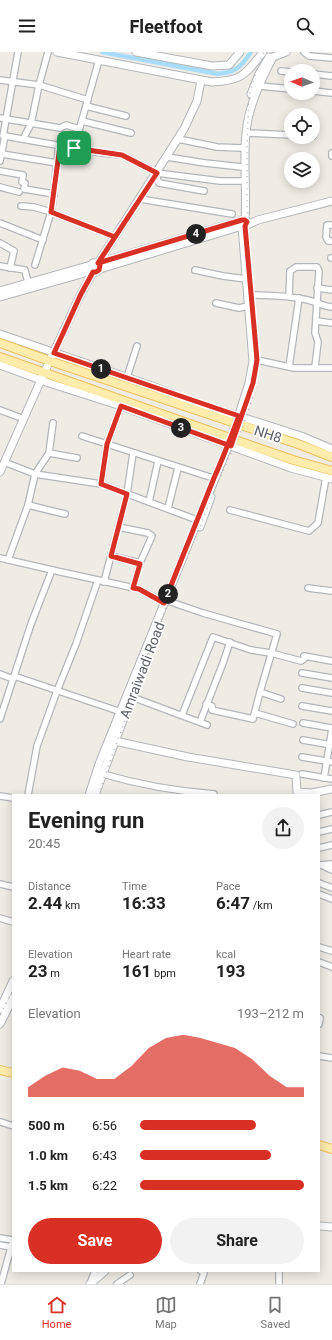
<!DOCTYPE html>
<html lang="en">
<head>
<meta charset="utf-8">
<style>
  body { margin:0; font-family:Roboto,sans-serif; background:#f2f2f2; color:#222; height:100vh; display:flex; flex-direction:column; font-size:15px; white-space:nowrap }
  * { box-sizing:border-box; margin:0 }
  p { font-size:13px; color:#767676 }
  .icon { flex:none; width:22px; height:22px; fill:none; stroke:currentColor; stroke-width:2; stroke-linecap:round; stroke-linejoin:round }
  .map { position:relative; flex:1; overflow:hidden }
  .side { position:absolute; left:12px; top:742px; width:308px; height:478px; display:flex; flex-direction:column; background:#fff; border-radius:0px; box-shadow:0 2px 10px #0003 }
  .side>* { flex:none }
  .needle { width:26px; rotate:272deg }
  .tools { position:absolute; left:284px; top:12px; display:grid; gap:8px }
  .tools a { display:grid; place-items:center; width:36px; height:36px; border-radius:50%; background:#fff; box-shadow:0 2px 10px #0003; font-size:20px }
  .pin { position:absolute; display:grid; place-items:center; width:34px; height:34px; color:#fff; margin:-17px; border-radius:8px; box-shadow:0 2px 6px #0006 }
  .km { position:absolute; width:20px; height:20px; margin:-10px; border-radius:50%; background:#222; color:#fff; font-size:11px; line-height:20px; text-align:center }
  .round { display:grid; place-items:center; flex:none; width:42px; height:42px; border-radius:21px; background:#f2f2f2 }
  .headline { display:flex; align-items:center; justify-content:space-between; height:68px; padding:0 16px }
  h1 { font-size:22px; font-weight:700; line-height:30px }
  .metrics { display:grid; grid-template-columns:repeat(3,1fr); gap:6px; height:68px; padding:4px 16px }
  .metrics div { display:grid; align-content:center }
  .metrics b { font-size:17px; font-weight:700 }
  .metrics small { font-size:11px; font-weight:400 }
  .metrics p { font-size:11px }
  .chart { height:112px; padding:8px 16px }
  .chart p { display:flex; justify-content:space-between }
  .chart svg { width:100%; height:72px; margin-top:4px; fill:#d93025; opacity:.7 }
  .button { display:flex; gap:8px; margin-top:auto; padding:8px 16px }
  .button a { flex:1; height:46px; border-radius:24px; background:#d93025; color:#fff; font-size:16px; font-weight:700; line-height:46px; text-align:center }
  .button a+a { background:#f2f2f2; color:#222 }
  ul { padding:0 16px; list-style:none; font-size:13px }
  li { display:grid; grid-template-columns:64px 48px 1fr; align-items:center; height:30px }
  li i { height:10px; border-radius:5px; background:#d93025 }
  header { display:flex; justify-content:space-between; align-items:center; height:52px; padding:0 16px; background:#fff; font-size:18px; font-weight:700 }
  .tabs { display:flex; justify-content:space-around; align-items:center; height:56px; border-top:1px solid #e0e0e0; background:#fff; font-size:11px; color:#767676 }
  .tabs a { display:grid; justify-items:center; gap:2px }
  .tabs .active { color:#d93025 }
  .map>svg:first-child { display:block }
</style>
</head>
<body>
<header><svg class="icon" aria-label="menu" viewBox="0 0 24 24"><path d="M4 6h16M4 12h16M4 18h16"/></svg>Fleetfoot<svg class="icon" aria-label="search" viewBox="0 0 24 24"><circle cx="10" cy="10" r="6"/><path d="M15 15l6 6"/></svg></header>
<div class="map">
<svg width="332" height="1232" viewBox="0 0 332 1232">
  <rect width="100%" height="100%" fill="#efece5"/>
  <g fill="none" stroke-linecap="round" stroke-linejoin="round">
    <path stroke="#a7dcfd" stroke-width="4.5" d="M102,0L218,22C236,20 241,15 251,0"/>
    <defs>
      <g id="minor">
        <path d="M304,0L309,4L332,6"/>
        <path d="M281,19L291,20"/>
        <path d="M313,22L332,24"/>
        <path d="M0,28L39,33L88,48"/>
        <path d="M260,34L291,37"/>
        <path d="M313,39L332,41"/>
        <path d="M86,54L126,64"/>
        <path d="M0,66L60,76L66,73L79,77"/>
        <path d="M82,69L131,81"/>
        <path d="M246,81L291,83"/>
        <path d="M3,84L18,0"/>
        <path d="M313,84L315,70"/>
        <path d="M23,87L31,72L39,33L48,0"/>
        <path d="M178,87L217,95L242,96"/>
        <path d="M59,94L52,155L51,160L115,185"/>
        <path d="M74,96L99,8"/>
        <path d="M332,101V104"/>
        <path d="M2,102L57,111"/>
        <path d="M167,105L205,111L242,115"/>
        <path d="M0,109L5,84L102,101L122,103L157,121"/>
        <path d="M0,119L23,123L22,130L25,131L24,137L54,142"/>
        <path d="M0,135L19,140"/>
        <path d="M204,139L159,131L157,127V121L220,129H242"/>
        <path d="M140,147L232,162"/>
        <path d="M21,154L34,155L51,160L35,213"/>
        <path d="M0,171L43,188"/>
        <path d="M332,173H327L326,185L328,189H332"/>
        <path d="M0,191L14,199L10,216"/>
        <path d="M331,206H332"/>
        <path d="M0,214L25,218L28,231"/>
        <path d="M195,218L223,224L246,227"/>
        <path d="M317,236L332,238"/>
        <path d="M251,243C270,243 289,244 308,248C317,250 322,254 332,255"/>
        <path d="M289,244L290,219L296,215H317L319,219L315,281L318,290L315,315"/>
        <path d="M216,251L239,256L248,254"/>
        <path d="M316,269L332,271"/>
        <path d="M257,308L294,316H332"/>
        <path d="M289,315L299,246"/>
        <path d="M127,325L137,294"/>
        <path d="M0,358L24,367"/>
        <path d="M53,371L49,401L77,406"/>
        <path d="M82,384L213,426"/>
        <path d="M4,410L35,422L49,401"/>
        <path d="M101,432L107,392L121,354"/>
        <path d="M149,450L158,409"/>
        <path d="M28,453L65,462"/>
        <path d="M168,456L178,416"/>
        <path d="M230,458L309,479L318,471L326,425"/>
        <path d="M118,475L148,481L152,484L140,511L133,536"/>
        <path d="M111,504L140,511"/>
        <path d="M0,506L52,518"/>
        <path d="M8,508L28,453L35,422L101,432L197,468"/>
        <path d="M104,530L127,442L133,401"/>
        <path d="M308,536L332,539"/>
        <path d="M168,549L203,561L277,582L260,640L253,667L212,658V654L206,652"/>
        <path d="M302,621L332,626"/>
        <path d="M0,622L13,627"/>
        <path d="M14,624L124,661"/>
        <path d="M302,636L332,641"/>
        <path d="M260,640L281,647"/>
        <path d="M132,645L207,673"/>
        <path d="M302,654L332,659"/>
        <path d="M255,661L293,672"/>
        <path d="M182,663L213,585L251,598L271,601L301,609L304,607V604L332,609"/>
        <path d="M0,667L31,572L52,518L139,537L164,551"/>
        <path d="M200,670L223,611L230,590"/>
        <path d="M303,671L332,676"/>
        <path d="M303,688L332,693"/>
        <path d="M302,705L332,710"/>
        <path d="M103,722C140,733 175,739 214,742V743"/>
        <path d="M302,722L332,727"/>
        <path d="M324,726L332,677"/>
        <path d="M28,743L37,694L57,639L76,592L98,528"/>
        <path d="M0,744L13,746"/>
        <path d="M319,763L332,760"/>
        <path d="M319,780L332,777"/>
        <path d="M319,796L332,793"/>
        <path d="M319,813L332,812"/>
        <path d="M321,813L332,818"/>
        <path d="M319,831L332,836"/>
        <path d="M0,832L13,835"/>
        <path d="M319,842L332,847"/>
        <path d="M0,866L13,870"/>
        <path d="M319,895L332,899"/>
        <path d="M319,910L332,915"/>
        <path d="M319,972L320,966"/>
        <path d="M319,1004L332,1006"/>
        <path d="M1,1070L13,1074"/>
        <path d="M0,1186L13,1188"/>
        <path d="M0,1193L11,1195"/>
        <path d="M1,1232L13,1188"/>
        <path d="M90,1232L95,1219"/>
        <path d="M117,1232L130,1223"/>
        <path d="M200,1232L204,1221L201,1219"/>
        <path d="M279,1232V1219"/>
      </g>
      <g id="tertiary">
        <path d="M57,0L212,30C242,29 246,22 263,0"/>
        <path d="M136,0L212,14L229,13L240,0"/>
        <path d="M245,174L258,168L332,149"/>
        <path d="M98,211L184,77L197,49L201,29"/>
        <path d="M98,211L240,169"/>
        <path d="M100,217L242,174"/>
        <path d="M0,239L91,213"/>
        <path d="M0,245L92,219L96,220L99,218L100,215L98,211H93L91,213L92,219"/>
        <path d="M0,282L149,333L191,349L301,384L332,397"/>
        <path d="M0,313L49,331L121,354L291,416L332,427"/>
        <path d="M0,420L44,321L81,242L93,220"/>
        <path d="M115,689L188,705L296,723L297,740L312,741L332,737"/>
        <path d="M319,1174L332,1175"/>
        <path d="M90,1232L105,1219"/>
      </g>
      <g id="secondary">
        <path d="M251,42L259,22L269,5"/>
        <path d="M245,168H242L240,169V172L242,174H245L247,171L245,168C247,139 243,110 246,81C248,55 261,28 273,5L286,0"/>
        <path d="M200,475L211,445"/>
        <path d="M89,743L99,712L120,660L231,387L249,331L253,309L242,174"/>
        <path d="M95,743L146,607"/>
        <path d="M0,957L13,929"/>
        <path d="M0,972L13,946"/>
      </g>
      <g id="primary">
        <path d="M0,291L50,309L298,392L332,405"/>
        <path d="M0,305L241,390L293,408L332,419"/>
        <path d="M0,1018L13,1021"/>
        <path d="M319,1093L332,1097"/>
      </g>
    </defs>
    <use href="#minor" stroke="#b2b6ba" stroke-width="8"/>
    <use href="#tertiary" stroke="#b2b6ba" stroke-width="9"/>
    <use href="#secondary" stroke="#b1b5ba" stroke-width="9"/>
    <use href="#primary" stroke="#efbf5e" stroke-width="10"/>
    <use href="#minor" stroke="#fff" stroke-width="5.5"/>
    <use href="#tertiary" stroke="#fff" stroke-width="7"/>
    <use href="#secondary" stroke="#fff" stroke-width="7"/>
    <use href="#primary" stroke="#fdecab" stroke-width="8"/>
    <g stroke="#b3b4b5" stroke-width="1.5" stroke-dasharray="1 5" stroke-linecap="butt">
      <path d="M98,743L168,549L172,542L222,421L241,379L251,351L256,332L258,297L250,206L247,149V88L249,44L257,16L264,0"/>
      <path d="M0,962L13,939"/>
    </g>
  </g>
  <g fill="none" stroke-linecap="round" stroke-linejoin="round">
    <defs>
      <path id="route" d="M74,96L60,94L51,160L115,185L98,211L100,213L99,218L96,220H93L81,242L54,301L239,364C231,385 223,406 214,426L164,551L139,537L133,536L140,512L111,504L127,442L101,432L107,392L121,354L228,393L231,394L253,331L257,308L245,174L247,170L245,168H242L98,211L157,121L122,103L74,96"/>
    </defs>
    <use href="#route" stroke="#fff" stroke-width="8"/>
    <use href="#route" stroke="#d93025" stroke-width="5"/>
  </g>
  <g text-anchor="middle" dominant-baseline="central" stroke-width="3.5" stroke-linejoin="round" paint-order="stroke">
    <g font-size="14" fill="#5d6165" stroke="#fff">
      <text transform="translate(268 382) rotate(18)">NH8</text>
      <text transform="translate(142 618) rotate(-69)">Amraiwadi Road</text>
    </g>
  </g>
</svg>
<div class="tools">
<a><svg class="needle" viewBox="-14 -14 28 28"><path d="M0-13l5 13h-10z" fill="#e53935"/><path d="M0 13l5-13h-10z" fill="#767676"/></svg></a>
<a><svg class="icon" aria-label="locate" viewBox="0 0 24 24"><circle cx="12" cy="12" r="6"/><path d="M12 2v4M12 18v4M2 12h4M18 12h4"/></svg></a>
<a><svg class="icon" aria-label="layers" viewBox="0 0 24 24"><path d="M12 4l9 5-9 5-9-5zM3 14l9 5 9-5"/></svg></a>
</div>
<div class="pin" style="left:74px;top:96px;background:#1e9e55"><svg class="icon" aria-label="arrive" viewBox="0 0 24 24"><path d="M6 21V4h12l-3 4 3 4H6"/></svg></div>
<b class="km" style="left:101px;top:317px">1</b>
<b class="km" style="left:168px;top:542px">2</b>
<b class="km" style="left:181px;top:376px">3</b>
<b class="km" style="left:196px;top:182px">4</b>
<section class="side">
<div class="headline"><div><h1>Evening run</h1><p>20:45</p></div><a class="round"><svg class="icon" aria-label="share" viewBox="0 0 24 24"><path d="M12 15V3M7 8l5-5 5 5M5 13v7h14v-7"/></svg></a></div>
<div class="metrics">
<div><p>Distance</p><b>2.44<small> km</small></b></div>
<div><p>Time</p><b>16:33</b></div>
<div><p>Pace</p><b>6:47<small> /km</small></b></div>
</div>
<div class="metrics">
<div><p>Elevation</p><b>23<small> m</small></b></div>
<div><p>Heart rate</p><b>161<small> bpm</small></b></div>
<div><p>kcal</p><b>193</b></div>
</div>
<div class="chart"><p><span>Elevation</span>193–212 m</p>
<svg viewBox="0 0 160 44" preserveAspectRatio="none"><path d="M0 44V38L10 31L20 26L30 28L40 33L50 33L60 25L70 14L80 8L90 6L100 8L110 11L120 14L130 21L140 31L150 38L160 38V44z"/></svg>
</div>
<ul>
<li><b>500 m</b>6:56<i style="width:71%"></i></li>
<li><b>1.0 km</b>6:43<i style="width:80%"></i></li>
<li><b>1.5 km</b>6:22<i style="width:100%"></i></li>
</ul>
<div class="button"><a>Save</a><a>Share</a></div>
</section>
</div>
<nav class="tabs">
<a class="active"><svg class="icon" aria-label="home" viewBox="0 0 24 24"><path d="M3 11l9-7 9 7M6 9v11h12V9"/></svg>Home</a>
<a><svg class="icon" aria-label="map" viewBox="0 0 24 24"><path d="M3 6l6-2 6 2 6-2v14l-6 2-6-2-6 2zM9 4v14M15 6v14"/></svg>Map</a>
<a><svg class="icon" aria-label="saved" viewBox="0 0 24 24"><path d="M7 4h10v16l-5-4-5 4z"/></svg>Saved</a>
</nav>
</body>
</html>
